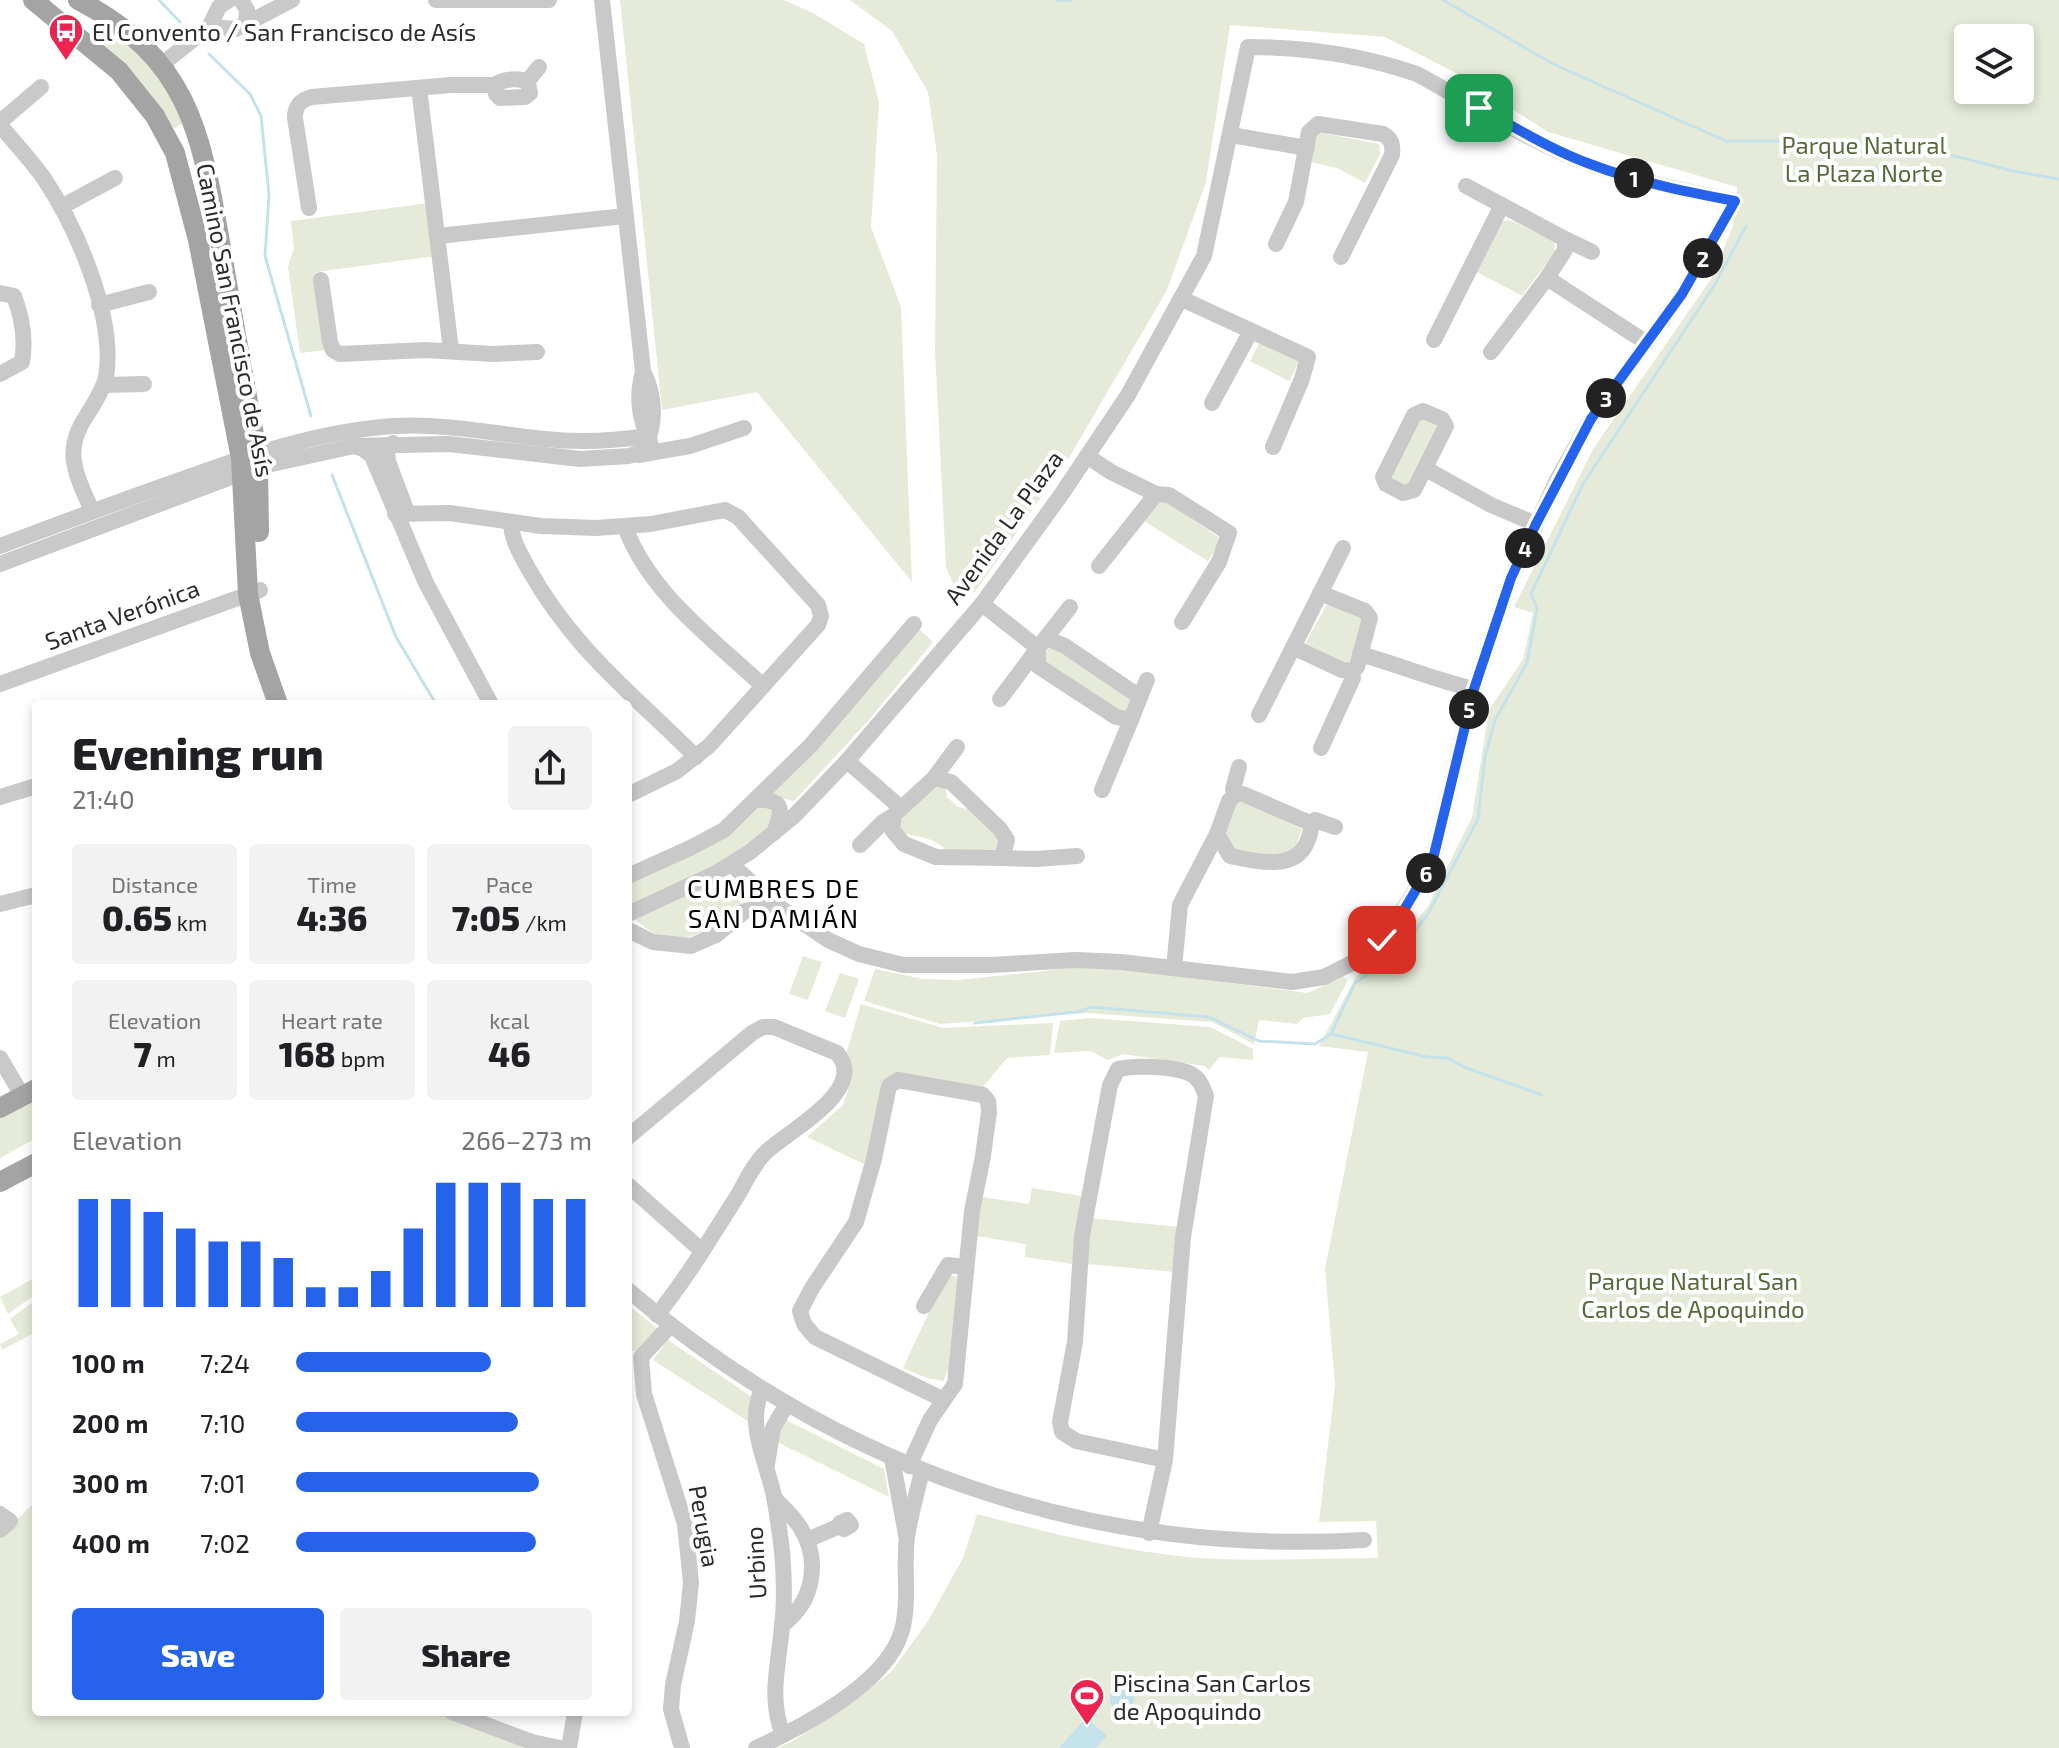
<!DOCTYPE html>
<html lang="en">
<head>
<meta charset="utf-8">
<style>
  body { margin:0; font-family:"Exo 2",sans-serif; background:#f2f2f2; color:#202124; height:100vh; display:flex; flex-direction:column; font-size:30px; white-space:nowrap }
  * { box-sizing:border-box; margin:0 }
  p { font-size:26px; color:#757577 }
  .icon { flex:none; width:44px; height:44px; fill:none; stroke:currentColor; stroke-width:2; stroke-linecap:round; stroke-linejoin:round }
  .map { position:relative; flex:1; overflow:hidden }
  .side { position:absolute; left:32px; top:700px; width:600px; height:1016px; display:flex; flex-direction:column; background:#fff; border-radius:8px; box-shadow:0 4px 12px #0003 }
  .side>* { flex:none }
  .buttons { position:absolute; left:1954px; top:24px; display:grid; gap:16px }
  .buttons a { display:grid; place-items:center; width:80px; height:80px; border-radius:8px; background:#fff; box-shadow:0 4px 12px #0003; font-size:40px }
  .pin { position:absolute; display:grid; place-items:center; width:68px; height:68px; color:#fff; margin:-34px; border-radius:16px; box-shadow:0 4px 12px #0006 }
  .km { position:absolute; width:40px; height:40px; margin:-20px; border-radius:50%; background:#222; color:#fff; font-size:22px; line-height:40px; text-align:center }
  .round { display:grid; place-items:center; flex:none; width:84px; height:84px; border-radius:8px; background:#f2f2f2 }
  .overview { display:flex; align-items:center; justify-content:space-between; height:136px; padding:0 40px }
  h1 { font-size:44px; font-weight:800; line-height:60px }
  .figures { display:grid; grid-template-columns:repeat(3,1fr); gap:12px; height:136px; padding:8px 40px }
  .figures div { display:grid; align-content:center; border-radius:8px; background:#f2f2f2; text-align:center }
  .figures b { font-size:34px; font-weight:800 }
  .figures small { font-size:22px; font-weight:400 }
  .figures p { font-size:22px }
  .chart { height:224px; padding:16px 40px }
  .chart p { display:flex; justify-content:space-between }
  .chart svg { width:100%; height:144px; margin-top:8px; stroke:#2563eb; stroke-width:6 }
  .action { display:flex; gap:16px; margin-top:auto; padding:16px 40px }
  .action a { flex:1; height:92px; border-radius:8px; background:#2563eb; color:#fff; font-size:32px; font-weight:800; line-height:92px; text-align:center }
  .action a+a { background:#f2f2f2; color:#202124 }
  ul { padding:0 40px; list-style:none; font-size:26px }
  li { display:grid; grid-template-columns:128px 96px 1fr; align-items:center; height:60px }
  li i { height:20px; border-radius:10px; background:#2563eb }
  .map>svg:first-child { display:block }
</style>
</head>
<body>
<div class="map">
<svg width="2059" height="1748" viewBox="0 0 2059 1748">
  <rect width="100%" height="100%" fill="#fff"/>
  <g fill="#e5ebd8" fill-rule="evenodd">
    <path d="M620,0H784L813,13L864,44L879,102L871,227L901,307L912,582L757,392L662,410Z"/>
    <path d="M850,0H2059V1748H777L791,1742L851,1704L892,1671L928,1621L963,1558L977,1514C1054,1534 1139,1556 1218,1559C1271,1561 1325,1558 1378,1558L1376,1521L1319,1522L1335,1385L1325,1269L1368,1052L1319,1046L1356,977L1408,931L1428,906L1472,817L1489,710L1523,659L1533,613L1514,607L1593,449L1711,279L1733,226L1737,187L1548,132L1458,74L1385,37L1230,25L1206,182L1167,290L1070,456L975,592L958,595L946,567L935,351L937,155L928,92L892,31ZM1968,38H2020V90H1968Z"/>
    <path d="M100,25H109L151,61L185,122L175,128L167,125L95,44V31Z"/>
    <path d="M1322,133L1379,144L1380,154L1365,183L1337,168L1310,162L1314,134Z"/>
    <path d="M429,203L436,256L316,272L326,350L300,353L288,267L294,248L291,221Z"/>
    <path d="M1510,220L1554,241L1555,252L1522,296L1477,272L1501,222Z"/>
    <path d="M1261,340L1300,360L1289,381L1250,361Z"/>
    <path d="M1419,416L1441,428L1408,489L1386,477Z"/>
    <path d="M1165,501L1218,537L1217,546L1208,561L1144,521L1157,502Z"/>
    <path d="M1331,604L1361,618L1364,624L1351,664L1345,666L1305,644L1326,606Z"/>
    <path d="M919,629L933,642L867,722L794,801L770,796L836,726Z"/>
    <path d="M1053,643L1135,697L1125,716L1040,660Z"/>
    <path d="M936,785L946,789L947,797L958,807L971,810L1000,837L999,849L947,852C937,837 916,837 900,832L898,821L902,816Z"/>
    <path d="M1245,802L1302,829L1295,848L1279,856L1230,850L1222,837L1234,805Z"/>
    <path d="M765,806L774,809L773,826L724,863L628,908V882L741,824L758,808Z"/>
    <path d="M728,876L742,889L740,905C707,934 672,956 634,918Z"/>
    <path d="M803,956L822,962L808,1000L789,994Z"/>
    <path d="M1072,968L1122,969L1307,993L1343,977L1348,980L1330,1014L1303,1018L1297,1024L1259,1020L1254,1044L1212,1022L1087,1013L940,1024L864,1001L875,969L923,979L958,980Z"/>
    <path d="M840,973L859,979L845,1018L825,1011Z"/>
    <path d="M861,1004L943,1028L1053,1023L1050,1055L1007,1058L982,1088L898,1075L866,1165L807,1137L843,1105L852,1078L847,1051Z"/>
    <path d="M1090,1018L1210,1027L1253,1049V1060L1220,1057L1209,1070L1204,1066L1123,1054L1108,1060L1090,1051L1054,1053L1060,1021Z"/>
    <path d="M36,1096V1138L0,1158V1117Z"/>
    <path d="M1032,1188L1083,1196L1072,1264L1025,1257L1026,1244L976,1236L982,1197L1029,1204Z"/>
    <path d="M1091,1218L1179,1227L1175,1272L1087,1264Z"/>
    <path d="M947,1274L959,1278L951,1365L943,1381L927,1378L903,1368Z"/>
    <path d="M36,1277V1294L8,1314L0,1297Z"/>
    <path d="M36,1300V1332L2,1350L0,1344L19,1334L10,1319Z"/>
    <path d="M628,1305L658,1329L637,1351H628Z"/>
    <path d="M668,1340L752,1397L749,1422L653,1360Z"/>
    <path d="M786,1420L884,1469L889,1497L775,1441Z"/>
    <path d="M36,1501V1712H441L473,1727L533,1748H0V1536Z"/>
  </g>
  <g fill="#c3e2ec">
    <circle cx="1122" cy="1699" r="12"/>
    <path d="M1086,1718L1107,1736L1096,1748H1059Z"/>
  </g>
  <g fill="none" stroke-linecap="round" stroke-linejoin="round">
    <g stroke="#c3e2ec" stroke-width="3">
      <path d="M159,0L180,22"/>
      <path d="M1057,0L1071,1"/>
      <path d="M1443,0L1553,64L1726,141L1873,142L1935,151L2013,171L2059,179"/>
      <path d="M209,54L250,94L261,116L269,195L265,256L311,416"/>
      <path d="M332,475L396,637L436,704"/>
      <path d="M975,1023L1083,1011L1090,1007L1209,1017L1259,1041L1315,1044L1331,1034L1355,983L1379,966L1413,933L1428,914L1478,819L1485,757L1495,720L1527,663L1537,608L1531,594L1583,484L1714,286L1746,226"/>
      <path d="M1332,1034L1427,1057L1448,1058L1464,1067L1542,1095"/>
    </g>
    <g stroke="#c9c9c9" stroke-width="16">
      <path d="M241,0L247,10L246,24"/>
      <path d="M436,0H549"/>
      <path d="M209,27L236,29L292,0"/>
      <path d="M161,65L209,27L219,7L229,0"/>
      <path d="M527,82L539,67"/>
      <path d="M419,88L451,350"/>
      <path d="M0,122L41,87"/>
      <path d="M0,125C14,142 30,159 43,177C76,226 116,317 106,377C103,391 94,403 87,415C62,451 76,474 92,511"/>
      <path d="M1231,135L1307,148"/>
      <path d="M1466,186L1565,239V250L1547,278L1647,343"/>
      <path d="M61,207L115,178"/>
      <path d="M309,208L295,118C295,106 300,100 312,97L451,85H495C502,79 520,77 528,83L530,93L525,97L500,98L496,94L495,85"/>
      <path d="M438,236L625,216"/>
      <path d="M1565,239L1592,252"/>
      <path d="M1276,244L1296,202L1309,132L1318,124L1383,134C1392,139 1393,145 1392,155L1341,257"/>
      <path d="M321,280L330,342L333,350L340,354L425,350L493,354L537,352"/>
      <path d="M0,293L14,296C22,317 26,339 22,362L0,374"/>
      <path d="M1182,299L1308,357L1302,379L1273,447"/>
      <path d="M99,305L149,292"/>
      <path d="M1434,340L1502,205"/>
      <path d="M1491,352L1547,278"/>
      <path d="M643,371C636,397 639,418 650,442"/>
      <path d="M104,385L144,384"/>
      <path d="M1212,403L1251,331"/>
      <path d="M1423,411L1442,419L1446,426L1414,490L1403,493L1386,484L1383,477L1414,415Z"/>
      <path d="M393,443L387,450L388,461L407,512"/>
      <path d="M354,446L363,449L372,456L426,583L491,704"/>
      <path d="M638,455L690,446L744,428"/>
      <path d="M1087,456L1111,472L1156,494L1169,495L1229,533L1219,562L1182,622"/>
      <path d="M1426,469L1491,505L1536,524"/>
      <path d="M395,514L450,513L541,526L596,528L651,524L725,510L738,517L818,605L821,616L818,625L709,746L677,771L628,795"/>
      <path d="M511,522C511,539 520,553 528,568C573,649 632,693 696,757"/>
      <path d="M625,527C650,594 713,639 763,686"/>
      <path d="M0,546C59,524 117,502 177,481C246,456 319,431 394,426C446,423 494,434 545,439C579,443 613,441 648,436"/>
      <path d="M0,564L258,467L354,446L449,444L580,459L629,456L644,451C656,424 656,397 643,371L602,0"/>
      <path d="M1099,566L1156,494"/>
      <path d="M982,604L1038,648L1000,699"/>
      <path d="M1046,638L1065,646L1140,697L1131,720L1116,717L1038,666V648L1070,607"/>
      <path d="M1293,647L1342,670L1352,671L1357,667L1370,618L1365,611L1320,593"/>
      <path d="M1360,654C1399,665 1435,680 1474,689"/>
      <path d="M0,684L260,590"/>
      <path d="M1140,697L1147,680"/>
      <path d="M1259,715L1343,548"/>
      <path d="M1321,748L1353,678L1352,671"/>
      <path d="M847,761L900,807"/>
      <path d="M1239,767L1233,789L1235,795L1229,801L1217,834L1230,856C1254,861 1295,872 1307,842C1310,835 1312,830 1310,823"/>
      <path d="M934,778L951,782L1000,829L1007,840L1002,858L936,857L904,844L892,830L894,815Z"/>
      <path d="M934,778L957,747"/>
      <path d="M1102,790L1131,720"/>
      <path d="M1235,795L1243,794L1310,823L1315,820L1335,827"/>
      <path d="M0,797L36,786"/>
      <path d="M755,800C785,799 783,809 774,833"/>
      <path d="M860,845L883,822L894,815"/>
      <path d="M1002,858L1036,859L1077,856"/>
      <path d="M628,876L690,848L724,830L811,745L914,624"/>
      <path d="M0,904L36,895"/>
      <path d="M628,914L716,873L750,852L794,816L847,761L982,604L1061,495L1128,395L1204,256L1248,47C1307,47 1362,55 1417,74C1474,105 1531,143 1592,165C1639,181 1687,192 1735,201L1682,294L1591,419L1556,482L1511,578L1474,689L1432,863L1392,928L1358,960L1324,977L1292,982L1121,962L1076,960L990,965H903L859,954L828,940L775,904L731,864"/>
      <path d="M628,930L653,942L691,946L716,935L745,911L775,904"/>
      <path d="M1174,968L1180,905L1217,834"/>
      <path d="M0,1058L22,1095"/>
      <path d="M628,1137L752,1033L763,1027H774L837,1053C869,1090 788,1131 766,1152C753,1164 746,1182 736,1198C711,1237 687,1278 657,1315"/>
      <path d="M628,1185L701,1250"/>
      <path d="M628,1290C836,1468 1089,1556 1364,1540"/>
      <path d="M924,1306L948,1265L965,1267"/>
      <path d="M671,1325L641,1357L644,1394L685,1524L691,1583L687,1621L673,1685L671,1709L682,1748"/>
      <path d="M762,1389C746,1426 766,1459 774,1496C777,1514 780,1533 782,1551C784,1575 785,1602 782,1626C779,1664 768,1697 783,1735"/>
      <path d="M892,1458L906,1535"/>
      <path d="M767,1464L773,1428L787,1404"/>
      <path d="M909,1466L930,1420L955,1384L972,1211L983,1156L989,1112L988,1101L983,1095L898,1080L889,1086L874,1159L856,1222L812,1288L800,1311L804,1324L815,1337L944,1400"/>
      <path d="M774,1498C783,1507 793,1516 800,1527C821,1560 814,1602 782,1625"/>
      <path d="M0,1514L10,1521L0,1530"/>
      <path d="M1149,1533L1165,1460L1183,1237L1206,1096C1202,1086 1200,1079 1191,1074C1175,1066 1134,1065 1118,1069L1110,1085L1082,1236L1075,1342L1060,1422L1062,1432L1076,1441L1165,1460"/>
      <path d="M807,1540L840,1526V1523L847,1520L851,1525L844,1529L840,1526"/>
      <path d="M452,1712L532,1742L560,1748"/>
      <path d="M569,1748L575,1712"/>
      <path d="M756,1748C802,1727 888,1683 902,1630C910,1601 903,1568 907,1537C910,1516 917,1493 922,1471"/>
    </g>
    <g stroke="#a4a4a4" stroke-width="20">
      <path d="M33,0L119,71L155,116L175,153L198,240L241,458L248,594L260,653L278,704"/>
      <path d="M78,0C195,61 202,141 223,259C233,320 244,380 255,440L258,467L259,532"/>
      <path d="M0,1108L36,1089"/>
      <path d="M0,1182L36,1163"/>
    </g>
  </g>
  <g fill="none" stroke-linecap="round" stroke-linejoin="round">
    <defs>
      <path id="route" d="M1382,940L1401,915L1432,863L1474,689L1511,578L1536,524L1591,419L1682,294L1735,201C1687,192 1637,182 1590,164C1551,150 1515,127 1479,108"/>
    </defs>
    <use href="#route" stroke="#fff" stroke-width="16"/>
    <use href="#route" stroke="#2563eb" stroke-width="10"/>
  </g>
  <defs>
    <symbol id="bus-pin" viewBox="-11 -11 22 30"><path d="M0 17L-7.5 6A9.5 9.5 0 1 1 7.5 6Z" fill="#ed2450" stroke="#fff"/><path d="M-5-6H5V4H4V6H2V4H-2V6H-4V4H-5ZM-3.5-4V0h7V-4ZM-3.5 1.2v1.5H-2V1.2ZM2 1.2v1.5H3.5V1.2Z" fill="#fff"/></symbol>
    <symbol id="stadium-pin" viewBox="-11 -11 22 30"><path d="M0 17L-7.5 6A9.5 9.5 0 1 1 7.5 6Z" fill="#ed2450" stroke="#fff"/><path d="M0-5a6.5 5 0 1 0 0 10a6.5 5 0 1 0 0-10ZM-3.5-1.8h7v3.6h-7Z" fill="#fff"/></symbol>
  </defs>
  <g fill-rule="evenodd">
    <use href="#bus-pin" x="46" y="11" width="40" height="54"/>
    <use href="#stadium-pin" x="1067" y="1676" width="40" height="54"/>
  </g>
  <g text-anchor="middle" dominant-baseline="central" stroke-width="8" stroke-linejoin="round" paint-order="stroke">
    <g font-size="24" fill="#2c2c2c" stroke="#fff" text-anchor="start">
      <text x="92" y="31">El Convento / San Francisco de Asís</text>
      <text x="1113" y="1682">Piscina San Carlos<tspan x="1113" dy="28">de Apoquindo</tspan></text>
    </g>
    <g font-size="24" fill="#566938" stroke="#fff">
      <text x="1864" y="144">Parque Natural<tspan x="1864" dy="28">La Plaza Norte</tspan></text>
      <text x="1693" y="1280">Parque Natural San<tspan x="1693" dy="28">Carlos de Apoquindo</tspan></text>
    </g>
    <g font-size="24" fill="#2c2c2c" stroke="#fff">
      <text transform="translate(236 320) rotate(79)">Camino San Francisco de Asís</text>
      <text transform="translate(1003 527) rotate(-54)">Avenida La Plaza</text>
      <text transform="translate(122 614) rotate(-20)">Santa Verónica</text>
      <text transform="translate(705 1526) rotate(80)">Perugia</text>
      <text transform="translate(755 1563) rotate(-93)">Urbino</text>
    </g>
    <g font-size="26" letter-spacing="2" fill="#000" stroke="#fff">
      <text x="774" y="887">CUMBRES DE<tspan x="774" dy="30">SAN DAMIÁN</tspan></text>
    </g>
  </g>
</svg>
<div class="buttons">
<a><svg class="icon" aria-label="layers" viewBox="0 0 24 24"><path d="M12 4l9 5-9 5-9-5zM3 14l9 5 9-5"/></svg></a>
</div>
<div class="pin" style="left:1479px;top:108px;background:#1e9e55"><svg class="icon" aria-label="arrive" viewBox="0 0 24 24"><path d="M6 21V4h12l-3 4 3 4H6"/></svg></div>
<div class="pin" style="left:1382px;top:940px;background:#d93025"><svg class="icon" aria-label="check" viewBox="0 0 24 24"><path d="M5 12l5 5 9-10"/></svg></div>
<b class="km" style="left:1634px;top:178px">1</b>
<b class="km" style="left:1703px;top:258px">2</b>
<b class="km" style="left:1606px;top:398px">3</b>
<b class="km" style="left:1525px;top:548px">4</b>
<b class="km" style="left:1469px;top:709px">5</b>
<b class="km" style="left:1426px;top:873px">6</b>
<section class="side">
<div class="overview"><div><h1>Evening run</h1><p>21:40</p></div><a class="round"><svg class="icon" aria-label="share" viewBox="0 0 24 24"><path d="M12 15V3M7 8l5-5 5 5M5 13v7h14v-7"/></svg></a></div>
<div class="figures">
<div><p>Distance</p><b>0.65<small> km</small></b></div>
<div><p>Time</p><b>4:36</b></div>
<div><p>Pace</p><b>7:05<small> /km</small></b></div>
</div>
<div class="figures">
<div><p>Elevation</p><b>7<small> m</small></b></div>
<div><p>Heart rate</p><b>168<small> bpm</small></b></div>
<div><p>kcal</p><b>46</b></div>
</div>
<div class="chart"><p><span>Elevation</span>266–273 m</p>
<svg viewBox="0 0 160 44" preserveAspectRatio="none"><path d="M5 44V11M15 44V11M25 44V15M35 44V20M45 44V24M55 44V24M65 44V29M75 44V38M85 44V38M95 44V33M105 44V20M115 44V6M125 44V6M135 44V6M145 44V11M155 44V11"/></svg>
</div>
<ul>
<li><b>100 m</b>7:24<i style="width:66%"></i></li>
<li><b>200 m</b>7:10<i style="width:75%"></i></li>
<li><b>300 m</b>7:01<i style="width:82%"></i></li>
<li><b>400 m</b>7:02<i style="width:81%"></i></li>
</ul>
<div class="action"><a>Save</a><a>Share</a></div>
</section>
</div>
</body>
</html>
